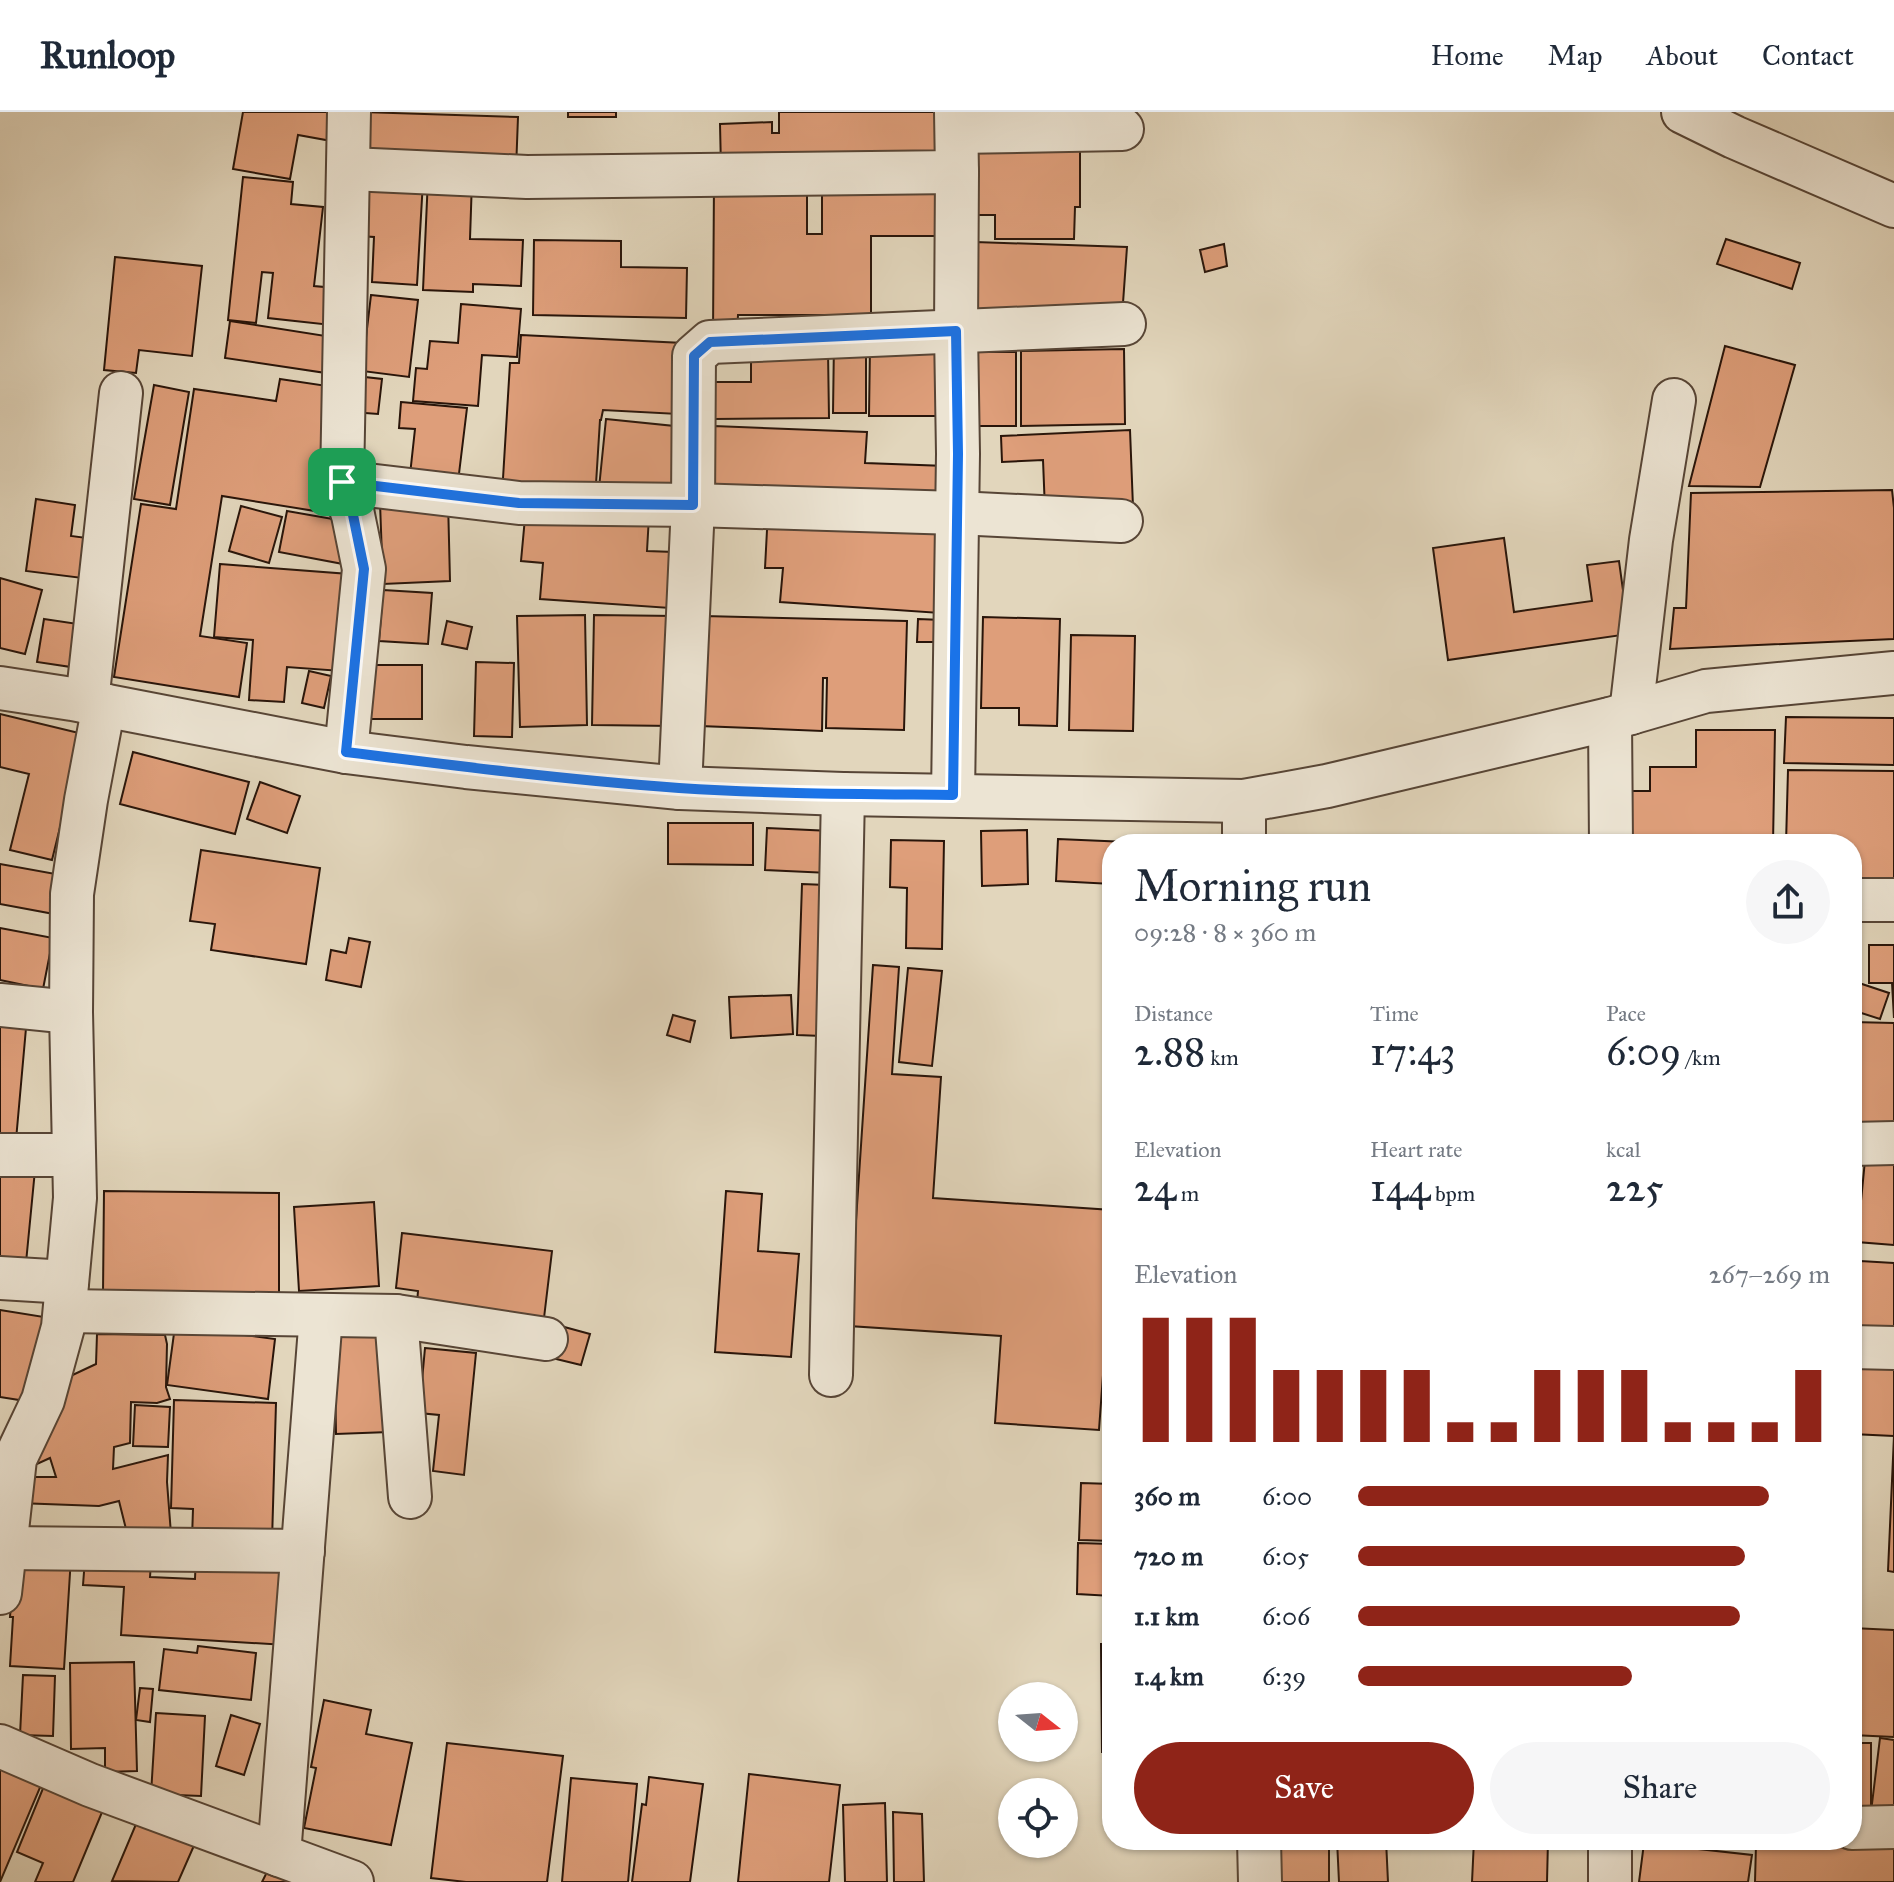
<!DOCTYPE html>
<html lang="en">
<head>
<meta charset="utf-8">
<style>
  body { margin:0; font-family:"IM FELL Great Primer",serif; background:#f6f6f7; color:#1f2937; height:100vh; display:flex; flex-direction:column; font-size:30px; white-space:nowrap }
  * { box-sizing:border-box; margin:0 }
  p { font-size:26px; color:#747a83 }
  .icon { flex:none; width:44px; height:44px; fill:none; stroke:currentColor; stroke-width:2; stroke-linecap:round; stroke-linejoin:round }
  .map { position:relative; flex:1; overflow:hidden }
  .sheet { position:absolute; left:1102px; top:722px; width:760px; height:1016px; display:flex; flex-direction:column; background:#fff; border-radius:32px; box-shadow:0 2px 6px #0004 }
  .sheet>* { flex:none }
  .needle { width:52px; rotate:107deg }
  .buttons { position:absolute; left:998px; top:1570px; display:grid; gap:16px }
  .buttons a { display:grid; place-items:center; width:80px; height:80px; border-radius:50%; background:#fff; box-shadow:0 2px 6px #0004; font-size:40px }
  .pin { position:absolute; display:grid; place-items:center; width:68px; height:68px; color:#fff; margin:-34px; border-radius:16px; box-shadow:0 4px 12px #0006 }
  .round { display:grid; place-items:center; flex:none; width:84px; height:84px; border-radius:42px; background:#f6f6f7 }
  .overview { display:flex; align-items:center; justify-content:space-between; height:136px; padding:0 32px }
  h1 { font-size:44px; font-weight:600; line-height:60px }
  .metrics { display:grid; grid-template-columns:repeat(3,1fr); gap:12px; height:136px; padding:8px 32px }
  .metrics div { display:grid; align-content:center }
  .metrics b { font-size:40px; font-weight:600 }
  .metrics small { font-size:22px; font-weight:400 }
  .metrics p { font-size:22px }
  .chart { height:224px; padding:16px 32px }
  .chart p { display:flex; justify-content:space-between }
  .chart svg { width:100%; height:144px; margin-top:8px; stroke:#8f2418; stroke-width:6 }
  .action { display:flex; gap:16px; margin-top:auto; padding:16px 32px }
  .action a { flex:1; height:92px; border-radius:48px; background:#8f2418; color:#fff; font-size:32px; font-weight:600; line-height:92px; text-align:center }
  .action a+a { background:#f6f6f7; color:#1f2937 }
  ul { padding:0 32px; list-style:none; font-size:26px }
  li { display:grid; grid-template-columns:128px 96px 1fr; align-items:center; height:60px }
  li i { height:20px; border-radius:10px; background:#8f2418 }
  header { display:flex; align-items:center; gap:48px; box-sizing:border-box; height:112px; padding:0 40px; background:#fff; border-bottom:2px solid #e0e1e3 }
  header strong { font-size:38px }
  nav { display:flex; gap:44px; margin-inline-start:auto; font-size:28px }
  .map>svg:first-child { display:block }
</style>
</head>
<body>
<header>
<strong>Runloop</strong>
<nav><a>Home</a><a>Map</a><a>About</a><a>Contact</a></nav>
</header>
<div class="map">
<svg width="1894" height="1770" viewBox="0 0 1894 1770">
  <rect width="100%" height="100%" fill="#e2d6bc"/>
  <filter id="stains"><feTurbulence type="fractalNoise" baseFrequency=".0025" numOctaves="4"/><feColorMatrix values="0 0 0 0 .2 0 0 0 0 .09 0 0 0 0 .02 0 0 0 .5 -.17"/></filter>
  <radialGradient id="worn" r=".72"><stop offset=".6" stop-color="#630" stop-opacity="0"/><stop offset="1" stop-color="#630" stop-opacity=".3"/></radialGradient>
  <g fill="#de9e7a" stroke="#29150a" stroke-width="2">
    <path d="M243,0H343L337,30L298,23L290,67L233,57Z"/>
    <path d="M362,0L518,5L516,58L360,52Z"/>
    <rect x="568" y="0" width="48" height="5"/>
    <path d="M779,0H950L951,51L721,56L720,12L772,10V21H779Z"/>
    <path d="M977,30H1080V95H1075L1074,127H995V103H977Z"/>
    <path d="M243,65L293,70L291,92L323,95L314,174L335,176L331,213L268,206L273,161L262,160L256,211L228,208Z"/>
    <path d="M363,65L423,69L417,173L372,170L374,125L359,124Z"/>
    <path d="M428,66L472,68L470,127L523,128L521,174L473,172V180L423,178Z"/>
    <path d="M714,69H807V122H822V70H951V124H871V203H738L737,223H713Z"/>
    <path d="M1726,127L1800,151L1792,177L1717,152Z"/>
    <path d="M534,128L621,129V155L687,156L686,206L533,203Z"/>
    <path d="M975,130L1127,135L1122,205L975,208Z"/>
    <path d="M1224,132L1227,154L1205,160L1200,138Z"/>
    <path d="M115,145L202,154L192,244L139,238L136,261L104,258Z"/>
    <path d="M371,183L418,188L409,265L362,259Z"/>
    <path d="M461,192L521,197L517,245L482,243L478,294L413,289L416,256L427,257L430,229L458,231Z"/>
    <path d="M230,209L332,225L326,261L225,246Z"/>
    <path d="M521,223L683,231L678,302L603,298L601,308H600L595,388L502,383L510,251H519Z"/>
    <path d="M834,229H866V301H833Z"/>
    <path d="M870,234L942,235L940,304H869Z"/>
    <path d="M1725,234L1795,253L1760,375L1689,374Z"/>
    <path d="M1124,237L1125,312L1021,314V239Z"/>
    <path d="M828,239L829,306L714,307V270H751V240Z"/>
    <path d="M976,240H1016V314H975Z"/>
    <path d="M356,264L382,267L378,302L352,300Z"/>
    <path d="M280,267L334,275L315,399L222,384L200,524L247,531L239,585L114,565L141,392L176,397L194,277L276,289Z"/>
    <path d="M154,273L189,280L170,393L134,387Z"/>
    <path d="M401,290L467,296L457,378L409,372L415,317L399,316Z"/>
    <path d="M606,307L684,315L677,384L599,376Z"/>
    <path d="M714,314L867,320L865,351L946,354L944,394L711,385Z"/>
    <path d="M1130,318L1133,395L1045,398L1043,348L1002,350L1001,324Z"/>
    <path d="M1892,378L1894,396V527L1670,537L1674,496H1686L1691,381Z"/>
    <path d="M36,387L75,393L71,424L87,426L82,466L26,459Z"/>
    <path d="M448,388L450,469L383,472L380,391Z"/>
    <path d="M241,394L282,405L269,451L229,439Z"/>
    <path d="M526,395L649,404L647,439L674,440L670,496L540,487L543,451L521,449Z"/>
    <path d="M287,399L350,410L343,452L279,440Z"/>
    <path d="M768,399L946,411L940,501L780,490L783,456H765Z"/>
    <path d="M1504,426L1514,500L1592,489L1587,453L1619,449L1629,522L1448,548L1433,436Z"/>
    <path d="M220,452L349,462L341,559L287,555L284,590L249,588L253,528L214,525Z"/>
    <path d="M0,466L42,478L25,542L0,536Z"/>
    <path d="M383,478L432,481L428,532L379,529Z"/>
    <path d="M585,503L587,613L520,615L517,504Z"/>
    <path d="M594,503L676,504L674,614L592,613Z"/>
    <path d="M704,504L907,509L904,618L826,616L827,566H823L822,619L700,614Z"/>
    <path d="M983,505L1060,507L1057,614L1019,613V596H981Z"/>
    <path d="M44,507L78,512L71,555L37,550Z"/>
    <path d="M918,507L942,508V530H917Z"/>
    <path d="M447,509L472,515L467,537L442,532Z"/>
    <path d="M1071,523L1135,524L1133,619L1069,618Z"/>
    <path d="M476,550L514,551L512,625L474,624Z"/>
    <rect x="367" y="553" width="55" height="54"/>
    <path d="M309,559L331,564L324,596L302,591Z"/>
    <path d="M0,602L83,622L52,748L10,738L29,662L0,655Z"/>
    <path d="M1786,605L1894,606V653L1784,651Z"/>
    <path d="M1696,618H1775L1773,732H1628V679H1650V655H1696Z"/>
    <path d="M133,640L249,670L235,722L120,692Z"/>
    <path d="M1788,658L1894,659V770L1852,769V732H1786Z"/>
    <path d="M260,670L300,684L287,721L247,707Z"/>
    <path d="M668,711H753V753L668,752Z"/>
    <path d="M767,716L831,719L829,761L765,758Z"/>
    <path d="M1027,718L1028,772L982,774L981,719Z"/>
    <path d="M1058,727L1127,730V732H1112V772L1056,769Z"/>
    <path d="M891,728L944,729L942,837L906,836L907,776L890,775Z"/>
    <path d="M201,738L320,756L306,852L211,838L215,812L190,809Z"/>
    <path d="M0,752L61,763L54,802L0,792Z"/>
    <path d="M802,772L826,773L822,924L797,923Z"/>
    <path d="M0,816L53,826L43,877L0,868Z"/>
    <path d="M349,826L370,830L361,875L326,868L331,838L346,841Z"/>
    <path d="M1869,833H1894V906L1892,871H1869Z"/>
    <path d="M873,853L899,855L892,962L941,965L933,1086L1112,1098V1222H1106L1099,1318L995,1311L1001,1224L849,1214Z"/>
    <path d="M908,856L942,859L932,954L899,950Z"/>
    <path d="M1856,870L1889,881L1880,907L1852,898V883Z"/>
    <path d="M791,883L793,922L731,926L729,885Z"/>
    <path d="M0,903L27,905L16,1028L0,1027Z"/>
    <path d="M673,903L695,909L690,930L667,923Z"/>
    <path d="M1852,910L1894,911V1020L1852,1019Z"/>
    <path d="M1865,1048L1894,1050V1133L1857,1130Z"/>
    <path d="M0,1055L35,1058L25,1161L0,1159Z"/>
    <path d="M104,1079L279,1081V1181H103Z"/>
    <path d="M726,1079L762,1082L758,1139L799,1142L791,1245L715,1240Z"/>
    <path d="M374,1090L379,1174L299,1179L294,1095Z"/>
    <path d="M402,1121L552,1139L544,1206L417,1191L418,1179L396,1176Z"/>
    <path d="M1860,1149L1894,1151V1226H1852V1202H1857Z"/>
    <path d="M0,1198L44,1205L32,1290L0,1285Z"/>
    <path d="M557,1213L590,1222L581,1253L548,1245Z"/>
    <path d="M175,1214L275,1227L268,1287L167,1273Z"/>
    <path d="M386,1220L389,1320L336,1322L334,1222Z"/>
    <path d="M97,1222L165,1223L167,1232L166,1275L170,1287L157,1291L131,1290L130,1331L114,1335L113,1357L168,1343L167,1370L172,1435L128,1425L119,1389L99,1394L18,1391L19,1365H56L50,1346L37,1352V1340L64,1267L96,1252Z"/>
    <path d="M425,1236L476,1241L464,1363L433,1359L439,1303L419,1301Z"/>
    <path d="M1852,1243L1894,1245V1460L1888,1459L1894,1324L1852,1322Z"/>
    <path d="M174,1288L276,1291L272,1429L192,1427L193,1397L171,1396Z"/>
    <path d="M135,1293L170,1295L168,1335L133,1334Z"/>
    <path d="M1081,1371L1112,1372V1429L1079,1428Z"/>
    <path d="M1078,1431L1112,1432V1484L1077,1482Z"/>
    <path d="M15,1441L71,1445L64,1557L10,1554L13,1505H10Z"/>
    <path d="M196,1442L292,1448L286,1533L121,1523L124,1475L83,1473L85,1447L151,1451L150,1465L195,1467Z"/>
    <path d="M1852,1516L1894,1518V1625L1852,1623Z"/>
    <path d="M1101,1532H1112V1640H1102Z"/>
    <path d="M198,1534L256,1541L251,1588L159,1578L164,1537L197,1541Z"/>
    <path d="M134,1550L137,1659L105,1660V1636L71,1637L70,1551Z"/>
    <path d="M23,1563L55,1564L53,1624L20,1623Z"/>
    <path d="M140,1576L153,1577L150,1610L136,1608Z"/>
    <path d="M324,1588L371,1598L366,1622L412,1631L391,1733L304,1716L316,1656L311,1655Z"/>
    <path d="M156,1601L205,1604L201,1684L151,1682Z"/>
    <path d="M231,1603L260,1612L244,1663L216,1654Z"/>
    <path d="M1880,1626L1894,1628V1702L1871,1700Z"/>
    <path d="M447,1631L563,1644L547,1770H466L431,1766Z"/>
    <rect x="1852" y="1631" width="19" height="66"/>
    <path d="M0,1647L44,1666L0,1770Z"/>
    <path d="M749,1662L840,1673L829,1770H738Z"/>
    <path d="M649,1665L703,1672L690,1770H632L642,1692L646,1693Z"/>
    <path d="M571,1666L637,1672L628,1770H562Z"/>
    <path d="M46,1669L105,1693L73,1770H35L43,1751L17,1740Z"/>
    <path d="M885,1691L887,1770H845L843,1693Z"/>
    <path d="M893,1700L922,1702L924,1770H894Z"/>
    <path d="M139,1705L196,1729L178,1770L112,1769Z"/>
    <path d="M1280,1728H1329V1770H1281Z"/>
    <path d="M1337,1728H1386L1388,1770H1339Z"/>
    <path d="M1474,1728H1548L1547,1770H1472Z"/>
    <path d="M1644,1731L1752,1743L1748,1770H1639Z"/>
    <path d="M1756,1732L1894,1737V1770H1755Z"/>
    <path d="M271,1752L293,1763L290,1770H262Z"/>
  </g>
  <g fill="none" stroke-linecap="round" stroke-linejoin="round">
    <defs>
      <g id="minor">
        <path d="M1683,0L1734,25L1894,94"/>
        <path d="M957,20L1122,17"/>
        <path d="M350,57L527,65L957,60L956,0"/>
        <path d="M342,370L349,0"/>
        <path d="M0,576L72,587L346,640L466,655L680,676L843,682L1244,689L1327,674L1610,607L1706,579L1894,561"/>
        <path d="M87,590L121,281"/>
        <path d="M1631,601L1651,428L1674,288"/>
        <path d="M1610,607L1611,732"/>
        <path d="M346,640L364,457L353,403L342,370L519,391L693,393L957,401L1121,409"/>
        <path d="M680,676L693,393L694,244L710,230L1124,212"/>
        <path d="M953,683L958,342L956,219L957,60"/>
        <path d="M1244,689V732"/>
        <path d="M1852,788H1894"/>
        <path d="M0,893L71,900"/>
        <path d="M1852,1032L1894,1031"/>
        <path d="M0,1043H74"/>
        <path d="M0,1166L67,1170"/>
        <path d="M65,1199L396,1204L410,1385"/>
        <path d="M396,1204L546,1227"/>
        <path d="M1852,1235L1894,1236"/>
        <path d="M831,1263L843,682"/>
        <path d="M5,1436L303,1439"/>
        <path d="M0,1481L15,1347L43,1288L63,1215L75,1086L71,900L72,782L86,688L104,593"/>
        <path d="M0,1634L90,1673L352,1770"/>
        <path d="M1852,1716L1894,1715"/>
        <path d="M1259,1728L1260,1770"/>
        <path d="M279,1743L321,1203"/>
        <path d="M1610,1770V1728"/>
      </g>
    </defs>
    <use href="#minor" stroke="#574536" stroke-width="46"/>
    <use href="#minor" stroke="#ece4d3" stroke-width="42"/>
  </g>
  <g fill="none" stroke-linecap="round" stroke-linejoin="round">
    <defs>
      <path id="route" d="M956,219L958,342L953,683C862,682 770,682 679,676C568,668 457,654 346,640L364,457L353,403L342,370L519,391L693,393L694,244L710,230Z"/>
    </defs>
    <use href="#route" stroke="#fff" stroke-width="16"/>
    <use href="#route" stroke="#1a73e8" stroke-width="10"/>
  </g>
  <rect width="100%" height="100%" filter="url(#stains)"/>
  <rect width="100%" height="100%" fill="url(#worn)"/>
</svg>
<div class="buttons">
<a><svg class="needle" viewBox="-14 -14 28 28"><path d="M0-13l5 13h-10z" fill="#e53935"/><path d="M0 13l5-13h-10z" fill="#747a83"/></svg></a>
<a><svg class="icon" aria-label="locate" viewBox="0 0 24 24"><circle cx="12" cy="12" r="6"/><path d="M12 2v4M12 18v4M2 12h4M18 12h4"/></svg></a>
</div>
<div class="pin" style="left:342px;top:370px;background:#1e9e55"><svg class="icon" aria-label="arrive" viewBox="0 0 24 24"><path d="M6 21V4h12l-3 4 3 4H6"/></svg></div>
<section class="sheet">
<div class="overview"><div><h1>Morning run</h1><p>09:28 · 8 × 360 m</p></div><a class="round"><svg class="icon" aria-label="share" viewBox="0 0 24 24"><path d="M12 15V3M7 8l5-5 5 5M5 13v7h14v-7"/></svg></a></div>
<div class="metrics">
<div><p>Distance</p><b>2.88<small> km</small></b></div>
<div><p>Time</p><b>17:43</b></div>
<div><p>Pace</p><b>6:09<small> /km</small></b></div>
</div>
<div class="metrics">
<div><p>Elevation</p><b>24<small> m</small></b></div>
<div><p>Heart rate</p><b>144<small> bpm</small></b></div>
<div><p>kcal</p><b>225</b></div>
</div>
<div class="chart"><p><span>Elevation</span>267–269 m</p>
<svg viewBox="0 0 160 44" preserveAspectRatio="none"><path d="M5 44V6M15 44V6M25 44V6M35 44V22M45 44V22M55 44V22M65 44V22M75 44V38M85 44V38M95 44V22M105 44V22M115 44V22M125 44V38M135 44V38M145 44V38M155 44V22"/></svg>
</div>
<ul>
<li><b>360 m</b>6:00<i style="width:87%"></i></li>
<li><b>720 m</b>6:05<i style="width:82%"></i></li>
<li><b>1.1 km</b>6:06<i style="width:81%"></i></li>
<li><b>1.4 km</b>6:39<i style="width:58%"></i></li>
</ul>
<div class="action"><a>Save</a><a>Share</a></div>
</section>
</div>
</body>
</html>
